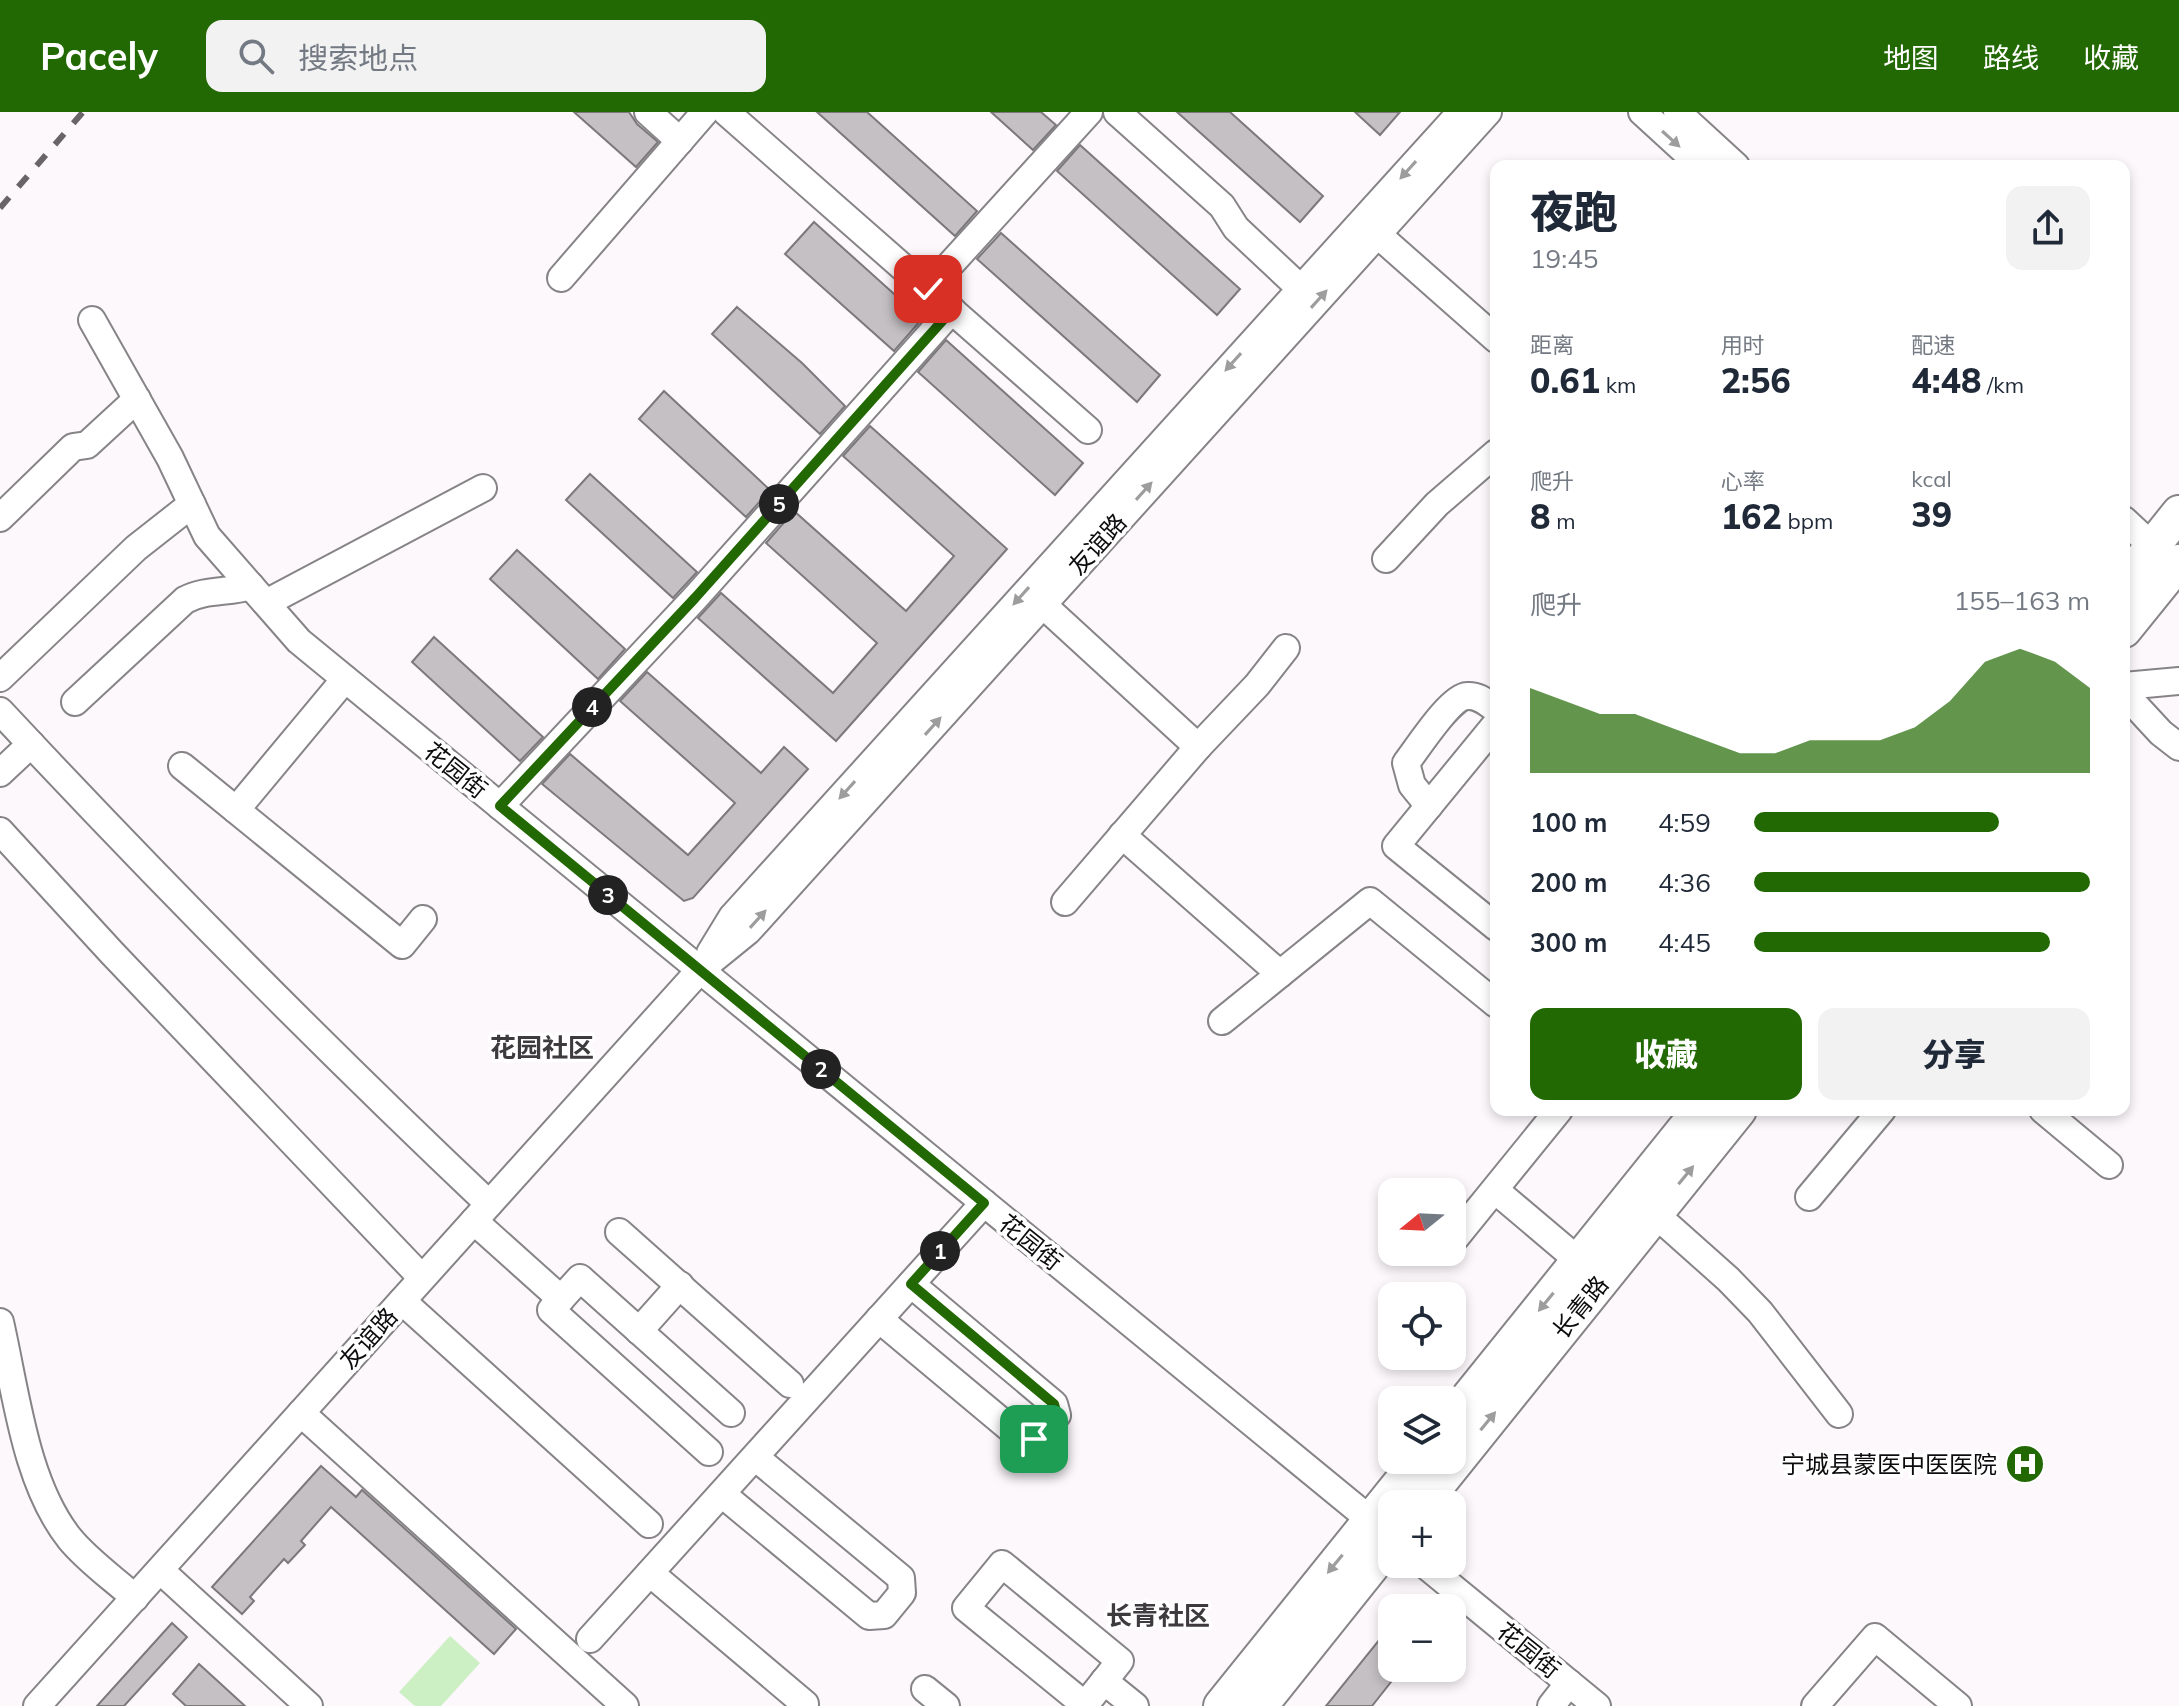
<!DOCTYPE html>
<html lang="zh">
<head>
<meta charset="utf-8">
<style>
  body { margin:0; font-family:Mulish,"Noto Sans SC",sans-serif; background:#f2f2f3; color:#1f2937; height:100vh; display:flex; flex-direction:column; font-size:30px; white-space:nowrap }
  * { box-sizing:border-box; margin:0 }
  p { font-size:26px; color:#747a83 }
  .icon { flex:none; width:44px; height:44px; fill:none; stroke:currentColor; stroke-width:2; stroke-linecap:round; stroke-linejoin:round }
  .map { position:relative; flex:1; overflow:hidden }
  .panel { position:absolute; left:1490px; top:48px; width:640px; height:956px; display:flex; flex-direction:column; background:#fff; border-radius:16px; box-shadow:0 4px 12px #0003 }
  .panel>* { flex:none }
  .needle { width:52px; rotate:252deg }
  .controls { position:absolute; left:1378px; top:1066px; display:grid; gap:16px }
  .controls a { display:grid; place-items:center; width:88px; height:88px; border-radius:16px; background:#fff; box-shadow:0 4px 12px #0003; font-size:40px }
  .pin { position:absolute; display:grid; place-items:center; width:68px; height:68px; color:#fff; margin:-34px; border-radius:16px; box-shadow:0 4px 12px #0006 }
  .km { position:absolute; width:40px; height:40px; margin:-20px; border-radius:50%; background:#222; color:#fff; font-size:22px; line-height:40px; text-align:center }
  .round { display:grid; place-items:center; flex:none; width:84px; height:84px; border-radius:16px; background:#f2f2f3 }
  .summary { display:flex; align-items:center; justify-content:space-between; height:136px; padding:0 40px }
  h1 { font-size:44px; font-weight:800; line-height:60px }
  .figures { display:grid; grid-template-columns:repeat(3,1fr); gap:12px; height:136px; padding:8px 40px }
  .figures div { display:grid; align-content:center }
  .figures b { font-size:34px; font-weight:800 }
  .figures small { font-size:22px; font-weight:400 }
  .figures p { font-size:22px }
  .chart { height:224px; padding:16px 40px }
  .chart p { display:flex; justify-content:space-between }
  .chart svg { width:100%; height:144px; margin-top:8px; fill:#226903; opacity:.7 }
  .button { display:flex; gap:16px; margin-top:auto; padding:16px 40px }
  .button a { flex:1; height:92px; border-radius:16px; background:#226903; color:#fff; font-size:32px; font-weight:800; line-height:92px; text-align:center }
  .button a+a { background:#f2f2f3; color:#1f2937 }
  ul { padding:0 40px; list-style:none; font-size:26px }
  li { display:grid; grid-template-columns:128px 96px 1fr; align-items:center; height:60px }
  li i { height:20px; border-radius:10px; background:#226903 }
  header { display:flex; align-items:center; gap:48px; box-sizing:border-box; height:112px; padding:0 40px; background:#226903; color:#fff }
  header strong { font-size:38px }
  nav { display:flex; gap:44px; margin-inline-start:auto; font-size:28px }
  .search { width:560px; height:72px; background:#f2f2f3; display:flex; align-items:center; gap:20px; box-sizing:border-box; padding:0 28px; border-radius:16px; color:#747a83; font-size:30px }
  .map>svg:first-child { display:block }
</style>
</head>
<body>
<header>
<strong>Pacely</strong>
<div class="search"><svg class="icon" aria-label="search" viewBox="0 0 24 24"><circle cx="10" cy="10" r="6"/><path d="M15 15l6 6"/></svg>搜索地点</div>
<nav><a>地图</a><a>路线</a><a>收藏</a></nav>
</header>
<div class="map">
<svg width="2179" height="1594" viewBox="0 0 2179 1594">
  <rect width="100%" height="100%" fill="#fcf8fc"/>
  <path fill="#cdefc4" d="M450,1524L480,1551L441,1594H415L399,1580Z"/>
  <g fill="#c4c0c4" stroke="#7c797d" stroke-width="2">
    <path d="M574,0H629L637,12L658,30L636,55Z"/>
    <path d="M817,0H867L977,99L955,124Z"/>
    <path d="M991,0H1041L1056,13L1033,38Z"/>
    <path d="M1177,0H1230L1323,84L1300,110Z"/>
    <path d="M1355,0H1400L1380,23Z"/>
    <path d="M1080,33L1240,177L1217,203L1057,59Z"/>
    <path d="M814,110L922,207L894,239L785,142Z"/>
    <path d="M1001,121L1160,263L1137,290L977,147Z"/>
    <path d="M737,195L802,251L845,294L820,322L712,222Z"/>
    <path d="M946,228L1083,351L1055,383L918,260Z"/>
    <path d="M664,279L770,378L746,405L639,307Z"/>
    <path d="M870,314L1007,437L836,629L698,506L721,481L833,581L877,531L766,431L794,399L906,499L954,444L843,344Z"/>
    <path d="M590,362L697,460L673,486L566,388Z"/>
    <path d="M517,438L625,537L598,567L490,467Z"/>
    <path d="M434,525L543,625L520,649L412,550Z"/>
    <path d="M647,560L761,661L784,635L808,657L693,786L684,789L542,672L570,642L688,743L735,691L620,589Z"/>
    <path d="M321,1354L356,1385L362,1378L516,1517L494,1542L331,1395L301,1429L305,1433L288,1451L284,1447L250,1485L254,1489L242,1502L212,1475Z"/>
    <path d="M172,1511L187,1525L124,1594H97Z"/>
    <path d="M1392,1512V1556H1402L1372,1594H1326Z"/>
    <path d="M199,1552L245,1594H186L173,1582Z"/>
  </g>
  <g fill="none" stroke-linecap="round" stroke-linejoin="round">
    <defs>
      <g id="minor">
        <path d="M648,0L680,29"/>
        <path d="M726,0L1088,318"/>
        <path d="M1117,0L1222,94L1236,116L1300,176"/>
        <path d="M1642,0L1701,54"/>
        <path d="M1677,0L1736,54"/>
        <path d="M1377,122L1496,227"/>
        <path d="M561,166L705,0"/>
        <path d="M928,177L1089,0"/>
        <path d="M92,208L170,346L207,424L299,529L1384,1419"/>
        <path d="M0,406L73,335L87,333L137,287"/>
        <path d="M2124,408L2166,447"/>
        <path d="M1386,447L1437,392L1496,341"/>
        <path d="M266,491L483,376"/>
        <path d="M1042,492L1198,635"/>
        <path d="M0,566L136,436L192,392"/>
        <path d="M2124,574L2179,569"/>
        <path d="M2124,581L2161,621L2179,635"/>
        <path d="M75,590L185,488C205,477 229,481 251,474"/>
        <path d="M0,599C158,768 321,933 489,1092"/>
        <path d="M1496,612L1396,734L1496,815"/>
        <path d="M182,654L402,833L423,807"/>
        <path d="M0,661L31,632"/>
        <path d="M500,694L695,486L952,198"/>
        <path d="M1429,694L1412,673L1406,651C1417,637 1450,585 1467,584C1479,583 1487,591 1496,597"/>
        <path d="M236,698L345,567"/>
        <path d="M0,719L112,841L422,1166"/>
        <path d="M1122,723L1280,862"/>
        <path d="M1065,790L1198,635L1257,573L1286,536"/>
        <path d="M710,841L732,805L1461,0"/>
        <path d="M1222,909L1370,789L1496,892"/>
        <path d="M2043,998L2109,1053"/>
        <path d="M1495,1078L1579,1149"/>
        <path d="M1809,1085L1882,998"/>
        <path d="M1655,1102L1728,1167L1760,1200L1839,1302"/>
        <path d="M474,1109L561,1187"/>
        <path d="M619,1120L790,1272"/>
        <path d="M1456,1125L1559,998"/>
        <path d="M402,1189L649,1412"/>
        <path d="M879,1207L1025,1329L1034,1327L1057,1303L1054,1292L911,1172"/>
        <path d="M0,1210C16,1280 25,1371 70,1427C88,1449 114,1467 135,1486"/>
        <path d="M639,1219L680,1173"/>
        <path d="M301,1301L625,1594"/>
        <path d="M709,1340L551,1198L580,1166L731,1301"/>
        <path d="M722,1382L869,1504L884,1503L902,1481L901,1466L755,1345"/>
        <path d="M1002,1452L1120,1549L1085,1593L966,1496Z"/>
        <path d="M1424,1452L1597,1594"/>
        <path d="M160,1458L309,1594"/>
        <path d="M650,1461L805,1592"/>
        <path d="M590,1527L984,1091"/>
        <path d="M1104,1569L1135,1594"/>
        <path d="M925,1577L946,1594"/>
        <path d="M37,1594L700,858L748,819L1488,0"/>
        <path d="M1551,1594L1569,1571"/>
        <path d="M1815,1594L1875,1525L1958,1594"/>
      </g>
      <g id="major">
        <path d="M2124,470L2179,401"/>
        <path d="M2124,518L2179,450"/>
        <path d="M1452,1306L1700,998"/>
        <path d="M1422,1392L1739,998"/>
        <path d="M1221,1594L1419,1348"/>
        <path d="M1260,1594L1392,1429"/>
      </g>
    </defs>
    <use href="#minor" stroke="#878488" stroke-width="30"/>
    <use href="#major" stroke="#878488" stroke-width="38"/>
    <use href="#minor" stroke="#fff" stroke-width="26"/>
    <use href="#major" stroke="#fff" stroke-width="34"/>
    <path stroke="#676568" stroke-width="6" stroke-dasharray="14 14" stroke-linecap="butt" d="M0,96L83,0"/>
  </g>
  <defs><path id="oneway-solid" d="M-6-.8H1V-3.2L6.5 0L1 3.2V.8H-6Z" transform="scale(2)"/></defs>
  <g fill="#9e9d9e">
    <use href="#oneway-solid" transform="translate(1671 27) rotate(42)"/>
    <use href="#oneway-solid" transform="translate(1408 58) rotate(132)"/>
    <use href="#oneway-solid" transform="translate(1319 187) rotate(-48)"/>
    <use href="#oneway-solid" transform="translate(1233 250) rotate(132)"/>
    <use href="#oneway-solid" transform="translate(1144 379) rotate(-48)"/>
    <use href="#oneway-solid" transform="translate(1021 484) rotate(132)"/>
    <use href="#oneway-solid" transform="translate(933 614) rotate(-48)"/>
    <use href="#oneway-solid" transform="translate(847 678) rotate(132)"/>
    <use href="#oneway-solid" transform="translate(758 807) rotate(-48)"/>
    <use href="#oneway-solid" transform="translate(1686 1063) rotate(-51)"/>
    <use href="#oneway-solid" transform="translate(1546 1190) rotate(129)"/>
    <use href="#oneway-solid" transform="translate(1488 1309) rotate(-51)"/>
    <use href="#oneway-solid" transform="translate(1335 1452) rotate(129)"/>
  </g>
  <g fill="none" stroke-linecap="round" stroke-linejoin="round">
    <defs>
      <path id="route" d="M928,177L952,198L695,486L500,694L984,1091L911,1172L1054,1292L1057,1303L1034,1327"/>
    </defs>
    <use href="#route" stroke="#fff" stroke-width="16"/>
    <use href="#route" stroke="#226903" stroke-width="10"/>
  </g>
  <defs>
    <symbol id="hospital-disc" viewBox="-11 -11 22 22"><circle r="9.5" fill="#226903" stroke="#fff"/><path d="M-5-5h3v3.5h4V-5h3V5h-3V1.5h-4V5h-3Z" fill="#fff"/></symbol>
  </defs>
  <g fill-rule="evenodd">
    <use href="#hospital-disc" x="2003" y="1330" width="44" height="44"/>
  </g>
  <g text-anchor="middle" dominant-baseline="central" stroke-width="7" stroke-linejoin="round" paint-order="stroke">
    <g font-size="24" fill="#0c0b0d" stroke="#fff">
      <text transform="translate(1097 432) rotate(-48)">友谊路</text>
      <text transform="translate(456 658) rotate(39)">花园街</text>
      <text transform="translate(1031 1130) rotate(39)">花园街</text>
      <text transform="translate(1580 1195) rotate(-51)">长青路</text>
      <text transform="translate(368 1226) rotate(-48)">友谊路</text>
      <text transform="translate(1529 1538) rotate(39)">花园街</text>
    </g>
    <g font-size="24" fill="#0c0b0d" stroke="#fff" text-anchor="end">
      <text x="1997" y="1352">宁城县蒙医中医医院</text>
    </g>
    <g font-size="26" font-weight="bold" fill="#3d3b3e" stroke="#fff">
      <text x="542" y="935">花园社区</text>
      <text x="1158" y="1503">长青社区</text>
    </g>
  </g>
</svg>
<div class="controls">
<a><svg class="needle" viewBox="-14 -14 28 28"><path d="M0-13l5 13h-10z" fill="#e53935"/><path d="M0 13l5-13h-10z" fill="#747a83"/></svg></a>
<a><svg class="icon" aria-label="locate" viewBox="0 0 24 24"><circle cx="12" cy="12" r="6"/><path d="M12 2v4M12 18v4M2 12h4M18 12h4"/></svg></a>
<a><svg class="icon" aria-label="layers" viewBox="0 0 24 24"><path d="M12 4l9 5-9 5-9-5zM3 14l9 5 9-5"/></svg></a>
<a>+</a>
<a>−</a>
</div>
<div class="pin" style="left:1034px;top:1327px;background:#1e9e55"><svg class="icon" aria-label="arrive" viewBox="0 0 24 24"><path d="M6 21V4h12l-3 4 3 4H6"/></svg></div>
<div class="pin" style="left:928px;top:177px;background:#d93025"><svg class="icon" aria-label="check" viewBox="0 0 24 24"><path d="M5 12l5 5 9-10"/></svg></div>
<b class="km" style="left:940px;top:1139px">1</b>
<b class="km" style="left:821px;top:957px">2</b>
<b class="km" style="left:608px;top:783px">3</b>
<b class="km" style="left:592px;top:595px">4</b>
<b class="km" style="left:779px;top:392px">5</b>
<section class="panel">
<div class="summary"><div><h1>夜跑</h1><p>19:45</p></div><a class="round"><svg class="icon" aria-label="share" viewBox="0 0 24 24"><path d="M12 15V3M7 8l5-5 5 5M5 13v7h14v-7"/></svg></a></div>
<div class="figures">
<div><p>距离</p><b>0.61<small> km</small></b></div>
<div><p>用时</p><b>2:56</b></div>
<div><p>配速</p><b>4:48<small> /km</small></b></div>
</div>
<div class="figures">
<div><p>爬升</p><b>8<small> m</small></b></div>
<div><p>心率</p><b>162<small> bpm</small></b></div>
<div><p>kcal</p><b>39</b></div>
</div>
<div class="chart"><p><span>爬升</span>155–163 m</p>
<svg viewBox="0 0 160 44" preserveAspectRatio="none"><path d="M0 44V18L10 22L20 26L30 26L40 30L50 34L60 38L70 38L80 34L90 34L100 34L110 30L120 22L130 10L140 6L150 10L160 18V44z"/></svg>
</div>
<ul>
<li><b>100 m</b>4:59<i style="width:73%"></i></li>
<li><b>200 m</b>4:36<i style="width:100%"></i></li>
<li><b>300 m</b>4:45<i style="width:88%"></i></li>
</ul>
<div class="button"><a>收藏</a><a>分享</a></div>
</section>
</div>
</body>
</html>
